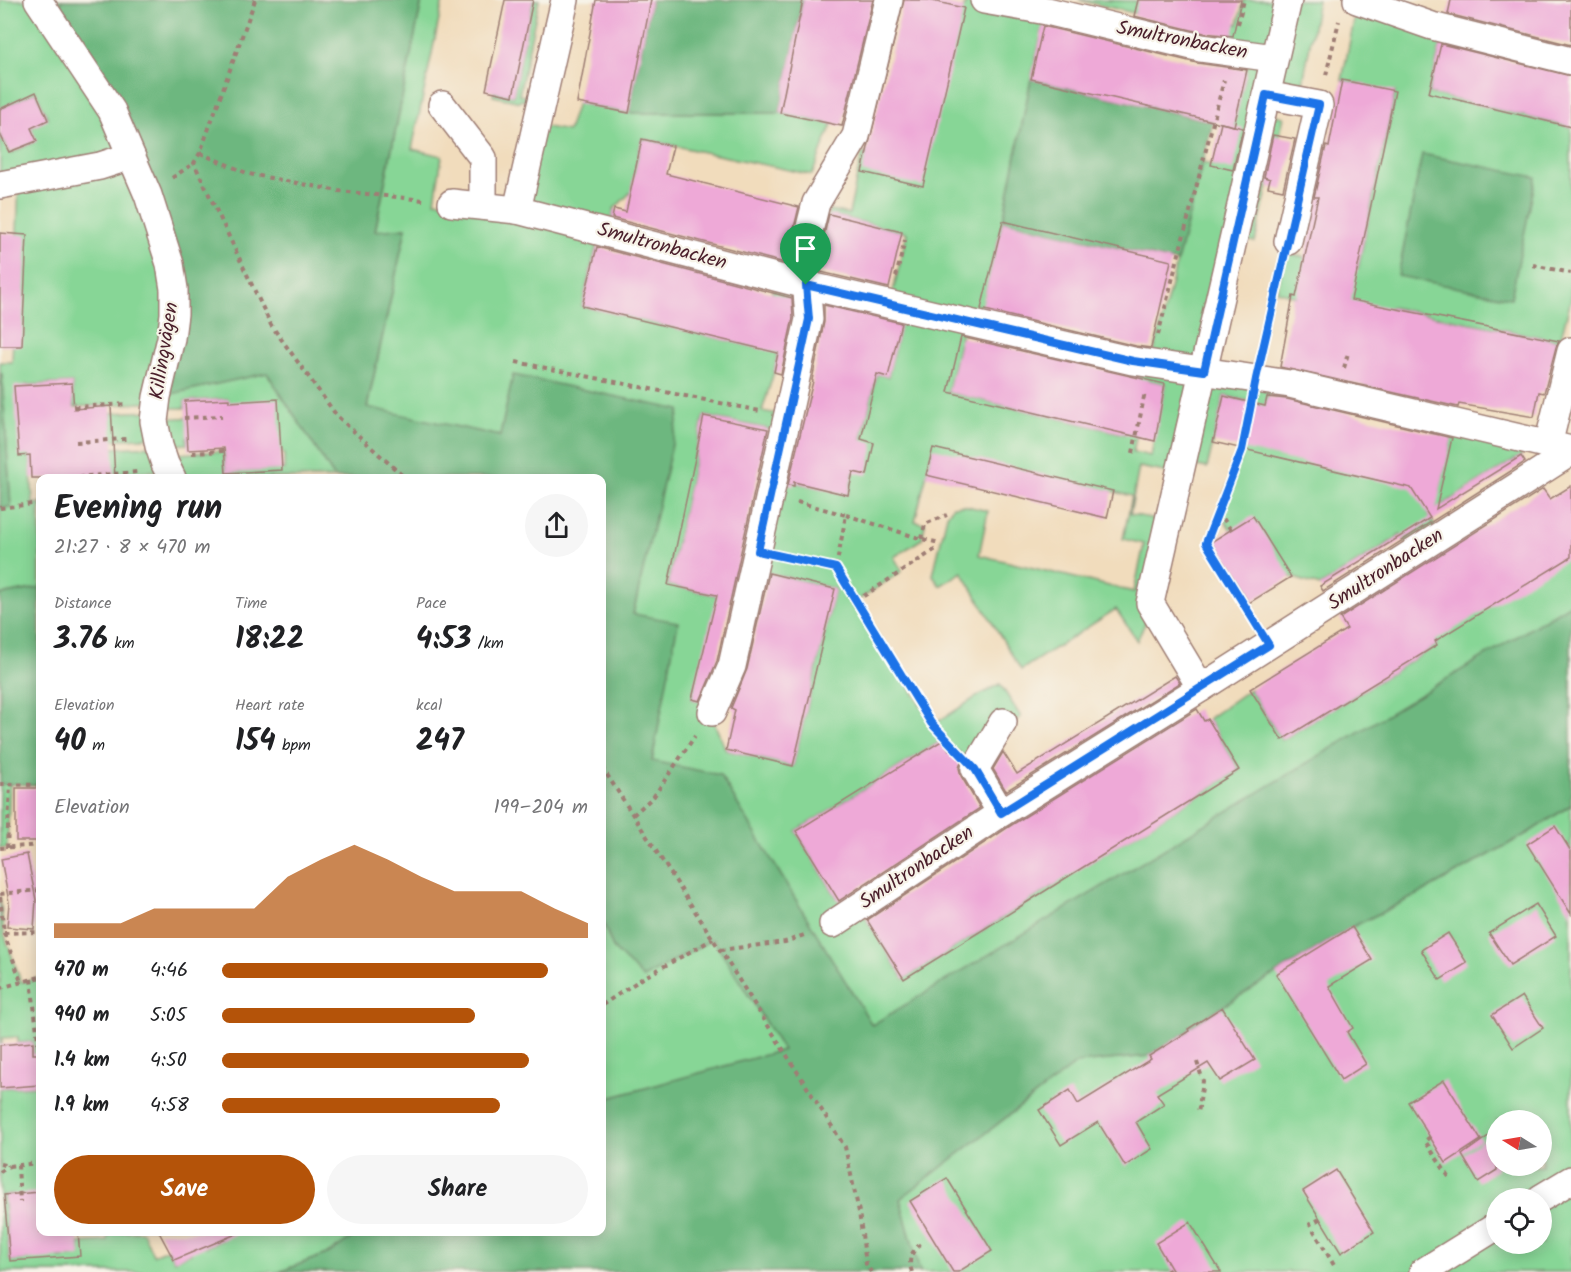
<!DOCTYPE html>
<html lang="en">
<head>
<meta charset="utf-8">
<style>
  body { margin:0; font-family:Kalam,sans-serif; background:#f6f6f6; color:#202124; height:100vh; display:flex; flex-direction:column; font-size:22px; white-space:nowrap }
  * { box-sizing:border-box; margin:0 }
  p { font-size:20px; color:#757577 }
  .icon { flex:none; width:33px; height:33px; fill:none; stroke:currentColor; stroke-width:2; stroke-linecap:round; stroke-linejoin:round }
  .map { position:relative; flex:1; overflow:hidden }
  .drawer { position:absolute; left:36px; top:474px; width:570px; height:762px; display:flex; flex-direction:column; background:#fff; border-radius:12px; box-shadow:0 3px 15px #0003 }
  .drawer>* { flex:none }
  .needle { width:39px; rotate:281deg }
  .fabs { position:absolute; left:1486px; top:1110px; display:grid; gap:12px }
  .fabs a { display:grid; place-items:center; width:66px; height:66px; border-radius:50%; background:#fff; box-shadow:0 3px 15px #0003; font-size:30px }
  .pin { position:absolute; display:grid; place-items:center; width:51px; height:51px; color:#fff; margin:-62px -26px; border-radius:50% 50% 50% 0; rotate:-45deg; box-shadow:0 0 6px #0007 }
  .pin .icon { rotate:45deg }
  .round { display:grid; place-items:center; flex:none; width:63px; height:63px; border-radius:32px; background:#f6f6f6 }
  .headline { display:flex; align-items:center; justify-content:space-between; height:102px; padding:0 18px }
  h1 { font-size:33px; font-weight:800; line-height:45px }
  .figures { display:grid; grid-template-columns:repeat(3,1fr); gap:9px; height:102px; padding:6px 18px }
  .figures div { display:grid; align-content:center }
  .figures b { font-size:30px; font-weight:800 }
  .figures small { font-size:16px; font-weight:400 }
  .figures p { font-size:16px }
  .chart { height:168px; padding:12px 18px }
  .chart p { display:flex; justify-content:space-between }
  .chart svg { width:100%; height:108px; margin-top:6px; fill:#b45309; opacity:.7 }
  .button { display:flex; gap:12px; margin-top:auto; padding:12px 18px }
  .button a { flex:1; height:69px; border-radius:36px; background:#b45309; color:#fff; font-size:24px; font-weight:800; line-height:69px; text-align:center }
  .button a+a { background:#f6f6f6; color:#202124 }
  ul { padding:0 18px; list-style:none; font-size:20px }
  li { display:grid; grid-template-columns:96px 72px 1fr; align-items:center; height:45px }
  li i { height:15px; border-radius:8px; background:#b45309 }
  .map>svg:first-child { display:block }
</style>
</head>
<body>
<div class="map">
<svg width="1571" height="1272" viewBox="0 0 1571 1272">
  <rect width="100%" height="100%" fill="#f7f3e8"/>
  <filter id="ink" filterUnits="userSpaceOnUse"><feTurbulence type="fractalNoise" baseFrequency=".0167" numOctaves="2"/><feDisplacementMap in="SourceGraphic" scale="12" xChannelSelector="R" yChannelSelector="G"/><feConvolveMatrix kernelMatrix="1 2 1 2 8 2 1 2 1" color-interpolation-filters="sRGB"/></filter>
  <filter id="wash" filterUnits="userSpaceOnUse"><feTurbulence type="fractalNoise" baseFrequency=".008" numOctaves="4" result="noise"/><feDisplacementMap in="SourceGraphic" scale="24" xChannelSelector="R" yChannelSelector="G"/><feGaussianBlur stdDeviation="1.35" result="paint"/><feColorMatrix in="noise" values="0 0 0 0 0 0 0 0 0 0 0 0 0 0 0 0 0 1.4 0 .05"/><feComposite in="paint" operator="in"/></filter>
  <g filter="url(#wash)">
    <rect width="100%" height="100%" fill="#f1dcbc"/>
    <g fill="#87d696" stroke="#687a60" stroke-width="1.5" fill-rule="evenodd">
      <path d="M0,0H62L53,22L73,52L170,264L157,397L267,373L335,478H172L167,470L78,477L113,448L159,446L157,437L76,442L111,413L155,411V419L222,416L223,434L187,437V444L159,446L162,455L224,451L226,473L284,469V453L281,452L229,402L228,399L185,401V408H156V402L74,407L72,383L26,385L33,504L40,503V588L0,595V508L11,507L2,375L0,374V362H12L19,182L0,185V134L10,154L36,141L31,128L48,119L36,92L0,109Z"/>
      <path d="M422,0H443L412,149L442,156L435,201L517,210L536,125L568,131L577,103L629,113H780L832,124L812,175L642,139L631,192L614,209L611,222L600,232L582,306L759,348L773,289L791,293L774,372L762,411L787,416L784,432L704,416L668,585L721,596L692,699L705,702L726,750L793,766L835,589L768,573L766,580L752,576L775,473L790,476L789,481L848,494L877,374L888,377L904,308L890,304L907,233L833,215L827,238L823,237L829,210L849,214L862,153L866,154L964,8L967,0H983L1047,11L1031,79L1003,221L978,325L961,335L948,392L1125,434L1139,376L1131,374L1151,364L1202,163L1224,167L1249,60L1231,52L1235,37L1079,0L1138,1L1238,24L1244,0H1318L1303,83L1270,77L1262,112L1284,117L1255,242L1234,238L1204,371L1290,384L1286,398L1268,394L1255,451L1439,493L1452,436L1432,431L1436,418L1523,438L1521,456L1428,514L1440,535L1413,552L1400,534L1395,539L1320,586L1291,577L1231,530L1218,510L1242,450L1252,402L1224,396L1207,468L1183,463L1180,475L1139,467L1130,514L1169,522L1146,621L1137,641L1116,609L1021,670L962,572L940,586L933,575L947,515L953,506L963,505L988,511L979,555L1134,592L1144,544L1123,539L1132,496L933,449L915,521L925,524L922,539L894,557L902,571L857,601L933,725L978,696L1000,684L1021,717L1015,721L975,769L958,751L953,755L943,740L796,831L847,914L859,907L904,979L1058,883L1027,832L1084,866L1239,770L1208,719L1250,689L1282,740L1437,645L1405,593L1571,557V604L872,1026L773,862L652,762L677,623L633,614L679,410L513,376L500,436L367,408L406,228L375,232ZM1148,380L1165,384L1151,456L1133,452Z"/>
      <path d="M533,0H539L519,95L534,98L532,102L521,100L520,102L493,96L494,92L513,96Z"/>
      <path d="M1358,0L1442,40L1429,93L1571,127V299L1560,341L1390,307L1374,388L1364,386L1377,323L1341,305L1293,296L1277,291L1285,253L1358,268L1395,92L1342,80Z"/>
      <path d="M0,784H10L7,848H0Z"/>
      <path d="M1571,805V1272H920L900,1199L1077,1063L1149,1056L1189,1031L1188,1029L1189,1027L1352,927L1421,893L1528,833ZM1497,1120H1542V1166H1497ZM1497,1198H1542V1244H1497Z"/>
      <path d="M0,897L4,933L21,982L40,977V1048L39,1049V1054H36L34,1074L33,1042L18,1043V1037L2,1038V1044L0,1045Z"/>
      <path d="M602,919L613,948L713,939L783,1050L602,1100Z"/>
      <path d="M35,1084H38L40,1121V1214L26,1215L15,1202L14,1194L3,1195L10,1261L31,1259L58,1244L59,1258L80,1256L79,1243L108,1241V1232H143L153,1255L167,1249L174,1260L191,1253L186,1241L200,1234L206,1247L224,1239L221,1232H360L329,1253L279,1272H0V1088L35,1086Z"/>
    </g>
    <g fill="#6db77f" stroke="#5c6b55" stroke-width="1.5">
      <path d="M62,0H422L375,231L406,228L367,407L500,436L513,375L680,410L633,614L678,622L652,761L720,775L872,1025L1571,604V805L1528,833L1421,893L1352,927L1189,1027L1188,1029L1189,1031L1149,1056L1077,1063L900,1199L920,1272H279L329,1253L360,1232H602V1100L783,1050L713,939L643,978L613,948L602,919V478H335L267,373L157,397L171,338L148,195L53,22Z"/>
      <path d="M651,0H803L780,113H629Z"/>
      <path d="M1031,79L1213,122L1177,262L1003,221Z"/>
      <path d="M1422,154L1536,177L1511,298L1398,276Z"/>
      <path d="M0,374H2L11,507L0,508Z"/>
      <path d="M40,588V785L0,784V595Z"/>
    </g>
    <g id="blocks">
      <g fill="#eea9d7">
        <path d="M505,0H533L513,96L486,90Z"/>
        <path d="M596,0H651L629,113L577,103Z"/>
        <path d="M803,0H873L842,126L780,113Z"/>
        <path d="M904,0H928L964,8L923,186L862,172Z"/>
        <path d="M1138,0H1241L1233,36L1204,33L1134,16Z"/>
        <path d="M1451,0H1571V45L1448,14Z"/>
        <path d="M1043,26L1197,63L1247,70L1234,126L1031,79Z"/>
        <path d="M1441,44L1571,76V127L1429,93Z"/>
        <path d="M1342,80L1395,91L1351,300L1559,341L1556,347L1544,393L1539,392L1534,417L1459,404L1458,407L1280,367L1293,296L1296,297L1318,197H1314L1326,146L1329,147Z"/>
        <path d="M36,92L48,120L31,128L37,141L9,152L0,134V109Z"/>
        <path d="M1221,123L1243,128L1233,170L1211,165Z"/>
        <path d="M1273,135L1295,139L1283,190L1268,187L1270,179L1264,177Z"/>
        <path d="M642,139L673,146L666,174L799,207L789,248V264L612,218L614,209L626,212Z"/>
        <path d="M829,214L902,232L889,288L821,272L820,252Z"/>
        <path d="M1003,221L1171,261L1151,348L1136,346L981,309Z"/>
        <path d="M0,233L27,235L22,346H0Z"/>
        <path d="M597,247L792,298L793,318L781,374L774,372L778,353L582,306Z"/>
        <path d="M824,305L901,323L888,377L877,374L861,439L874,443L867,475L853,472L848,495L794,482V486L788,485L813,381L812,380L824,322Z"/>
        <path d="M961,337L1165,384L1155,441L948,392Z"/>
        <path d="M72,383L74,409L111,406L115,478H31L30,455L19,456L14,386Z"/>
        <path d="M1224,396L1265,406L1267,397L1287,399L1452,438L1436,509L1521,456L1525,462L1323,591L1320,586L1430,518L1411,488L1213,442Z"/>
        <path d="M229,399V402L278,399L282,470L226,473L224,448L188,450L185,401Z"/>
        <path d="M704,416L768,429L717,661L700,701L692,699L717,595L668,585Z"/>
        <path d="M933,448L1113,491L1107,518L926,475Z"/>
        <path d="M1571,486V557L1435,641L1437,645L1282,740L1250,689L1347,629L1340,618L1543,489L1550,499Z"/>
        <path d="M1253,516L1291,577L1249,603L1211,542Z"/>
        <path d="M769,573L835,589L793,766L726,750L735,710L731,708L747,669Z"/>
        <path d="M1175,676L1180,683L1006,791L993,769L1003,752L1017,774Z"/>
        <path d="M1197,709L1204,721L1208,719L1239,770L904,979L867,920L1010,826Z"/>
        <path d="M943,740L949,750L952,748L956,753L958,752L962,759L959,768L961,776L980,808L839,901L796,831Z"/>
        <rect x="16" y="788" width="24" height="53"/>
        <path d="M1555,826L1571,851V914L1527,844Z"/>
        <path d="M27,854L36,900L34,929L7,927L9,902L1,859Z"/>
        <path d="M1536,904L1556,936L1510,965L1489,933Z"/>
        <path d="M1352,927L1372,960L1329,986L1353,1028L1347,1032L1366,1064L1341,1080L1276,974Z"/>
        <path d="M1448,933L1467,963L1440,980L1421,950Z"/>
        <path d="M1522,996L1543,1028L1513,1048L1492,1015Z"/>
        <path d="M1222,1007L1255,1060L1220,1081L1208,1063L1157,1094L1164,1104L1136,1122L1152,1149L1125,1166L1098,1122L1061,1145L1039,1110L1070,1090L1078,1104L1151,1059L1149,1056L1189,1031L1188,1029Z"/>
        <path d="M33,1042V1054H40V1085L0,1088V1045Z"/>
        <path d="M1444,1080L1481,1140L1446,1163L1408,1102Z"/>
        <path d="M1497,1130V1170L1478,1182L1462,1155Z"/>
        <path d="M1336,1170L1374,1232L1341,1253L1303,1191Z"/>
        <path d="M947,1178L992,1251L958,1272H953L910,1201Z"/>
        <path d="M40,1192V1232H78L80,1256L10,1261L4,1195Z"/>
        <path d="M1190,1222L1221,1272H1173L1156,1243Z"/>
        <path d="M159,1232H241L174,1260Z"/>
      </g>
    </g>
  </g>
  <g filter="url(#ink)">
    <use href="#blocks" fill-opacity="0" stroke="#9e7e74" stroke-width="1.5"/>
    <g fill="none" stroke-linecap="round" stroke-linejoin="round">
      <defs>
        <g id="minor">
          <path d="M38,0L112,111L148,195L170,264L174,289V314L171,338L157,397L154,421L159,446L165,464L172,478"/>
          <path d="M984,0L1047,11L1201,48L1274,58"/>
          <path d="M1357,0L1432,26L1571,61"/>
          <path d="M1266,95L1319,105L1288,241"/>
          <path d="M442,105L483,158V206"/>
          <path d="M0,185L100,166L131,156"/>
          <path d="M452,203L517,210L806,285L1133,361L1290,384L1571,450"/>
          <path d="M517,210L565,0"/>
          <path d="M1548,445L1571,351"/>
          <path d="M1201,688L1150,603L1288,0"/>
          <path d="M712,712L732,666L809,319L804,251L816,203L856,136L889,0"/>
          <path d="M1001,813L975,769L1003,722"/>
          <path d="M833,924L1001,813L1201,688L1571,452"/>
          <path d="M1541,1198L1571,1180"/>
          <path d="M1423,1272L1497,1226"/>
        </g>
      </defs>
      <use href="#minor" stroke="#9e7e74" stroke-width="30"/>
      <g stroke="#9e7e74" stroke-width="4" stroke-dasharray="4.5 4.5" stroke-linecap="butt">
        <path d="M255,0L200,153L194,163L271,325L337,416L405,478"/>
        <path d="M1238,24L1244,0"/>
        <path d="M1326,75L1339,21"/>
        <path d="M200,153L249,174L339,191L424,200"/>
        <path d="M172,178L194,163"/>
        <path d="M1533,265L1571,273"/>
        <path d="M896,277L905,240"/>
        <path d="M1158,335L1224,80"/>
        <path d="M1263,350L1281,270"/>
        <path d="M516,362L760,411"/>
        <path d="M1344,368L1348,353"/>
        <path d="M74,407L127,404"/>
        <path d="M1251,408L1242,450L1206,543L1253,619"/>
        <path d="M184,418L222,416"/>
        <path d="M76,442L126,439"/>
        <path d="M192,453L224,451"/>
        <path d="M1133,453L1145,392"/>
        <path d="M78,477L137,472"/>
        <path d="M797,502L846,515L836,568"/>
        <path d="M0,508L40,503"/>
        <path d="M1218,511L1231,530"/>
        <path d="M846,515L922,539L940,543"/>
        <path d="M922,539L925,524L947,515"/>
        <path d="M786,557L836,568L931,723L954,746"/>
        <path d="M856,601L939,547"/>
        <path d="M602,767L720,950L845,1147L859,1212L866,1264L871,1272"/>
        <path d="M0,784L40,785"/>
        <path d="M633,815L654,796L695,736"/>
        <path d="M0,848L40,845"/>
        <path d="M7,848L10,784"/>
        <path d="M0,894L40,890"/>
        <path d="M0,897L4,933L21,982"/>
        <path d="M4,933L40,932"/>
        <path d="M720,950L785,942L807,934"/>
        <path d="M31,979L39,1049L40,1048"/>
        <path d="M0,988L40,977"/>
        <path d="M602,1005L643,978L713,939"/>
        <path d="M1197,1062L1203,1081L1198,1113"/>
        <path d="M1430,1137L1425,1141L1451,1180"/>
        <path d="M0,1164L9,1166L40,1163"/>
        <path d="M18,1165L20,1202"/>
        <path d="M0,1172L9,1166"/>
        <path d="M1320,1219L1310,1224L1335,1267"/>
        <path d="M912,1272C907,1259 912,1249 924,1242"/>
        <path d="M1166,1272L1171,1269"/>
      </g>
      <use href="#minor" stroke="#fff" stroke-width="27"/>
    </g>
  </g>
  <g fill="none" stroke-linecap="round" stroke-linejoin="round" filter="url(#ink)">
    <defs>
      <path id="route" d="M1266,95L1319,105L1256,379L1242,450L1206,543L1269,645L1001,813L975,769L931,723L836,568L758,551L809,319L806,285L1133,361L1204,371Z"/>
    </defs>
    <use href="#route" stroke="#fff" stroke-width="12"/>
    <use href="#route" stroke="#1a73e8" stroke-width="8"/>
  </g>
  <g text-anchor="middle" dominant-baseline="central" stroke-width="4.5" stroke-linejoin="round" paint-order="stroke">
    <g font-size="20" fill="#4a1f2b" stroke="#f7f3e8">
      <text transform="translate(1182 41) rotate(11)">Smultronbacken</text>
      <text transform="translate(662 247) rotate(15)">Smultronbacken</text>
      <text transform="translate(165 351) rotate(-81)">Killingvägen</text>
      <text transform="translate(1386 570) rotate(-33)">Smultronbacken</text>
      <text transform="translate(917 868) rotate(-34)">Smultronbacken</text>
    </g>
  </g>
</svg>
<div class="fabs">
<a><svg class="needle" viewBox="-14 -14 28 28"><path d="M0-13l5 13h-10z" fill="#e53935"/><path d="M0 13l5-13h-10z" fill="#757577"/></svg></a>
<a><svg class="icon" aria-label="locate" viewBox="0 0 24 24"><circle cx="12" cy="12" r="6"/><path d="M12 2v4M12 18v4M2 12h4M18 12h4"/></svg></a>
</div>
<div class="pin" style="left:806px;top:285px;background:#1e9e55"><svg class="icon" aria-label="arrive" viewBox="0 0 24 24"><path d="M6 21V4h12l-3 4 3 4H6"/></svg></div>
<section class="drawer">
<div class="headline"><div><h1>Evening run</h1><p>21:27 · 8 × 470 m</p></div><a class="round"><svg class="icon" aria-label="share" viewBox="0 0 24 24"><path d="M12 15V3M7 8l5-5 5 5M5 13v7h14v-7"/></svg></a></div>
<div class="figures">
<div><p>Distance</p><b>3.76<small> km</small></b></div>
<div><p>Time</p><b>18:22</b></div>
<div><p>Pace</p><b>4:53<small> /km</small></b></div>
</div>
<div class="figures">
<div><p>Elevation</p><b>40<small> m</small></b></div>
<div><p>Heart rate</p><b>154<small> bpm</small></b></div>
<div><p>kcal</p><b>247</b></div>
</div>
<div class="chart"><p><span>Elevation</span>199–204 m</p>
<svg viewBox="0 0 160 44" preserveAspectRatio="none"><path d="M0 44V38L10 38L20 38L30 32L40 32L50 32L60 32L70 19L80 12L90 6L100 12L110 19L120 25L130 25L140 25L150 32L160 38V44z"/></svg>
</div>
<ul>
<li><b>470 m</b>4:46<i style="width:89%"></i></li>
<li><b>940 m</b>5:05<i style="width:69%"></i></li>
<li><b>1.4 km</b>4:50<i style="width:84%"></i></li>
<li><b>1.9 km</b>4:58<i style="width:76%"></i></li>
</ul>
<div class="button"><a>Save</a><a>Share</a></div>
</section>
</div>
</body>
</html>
